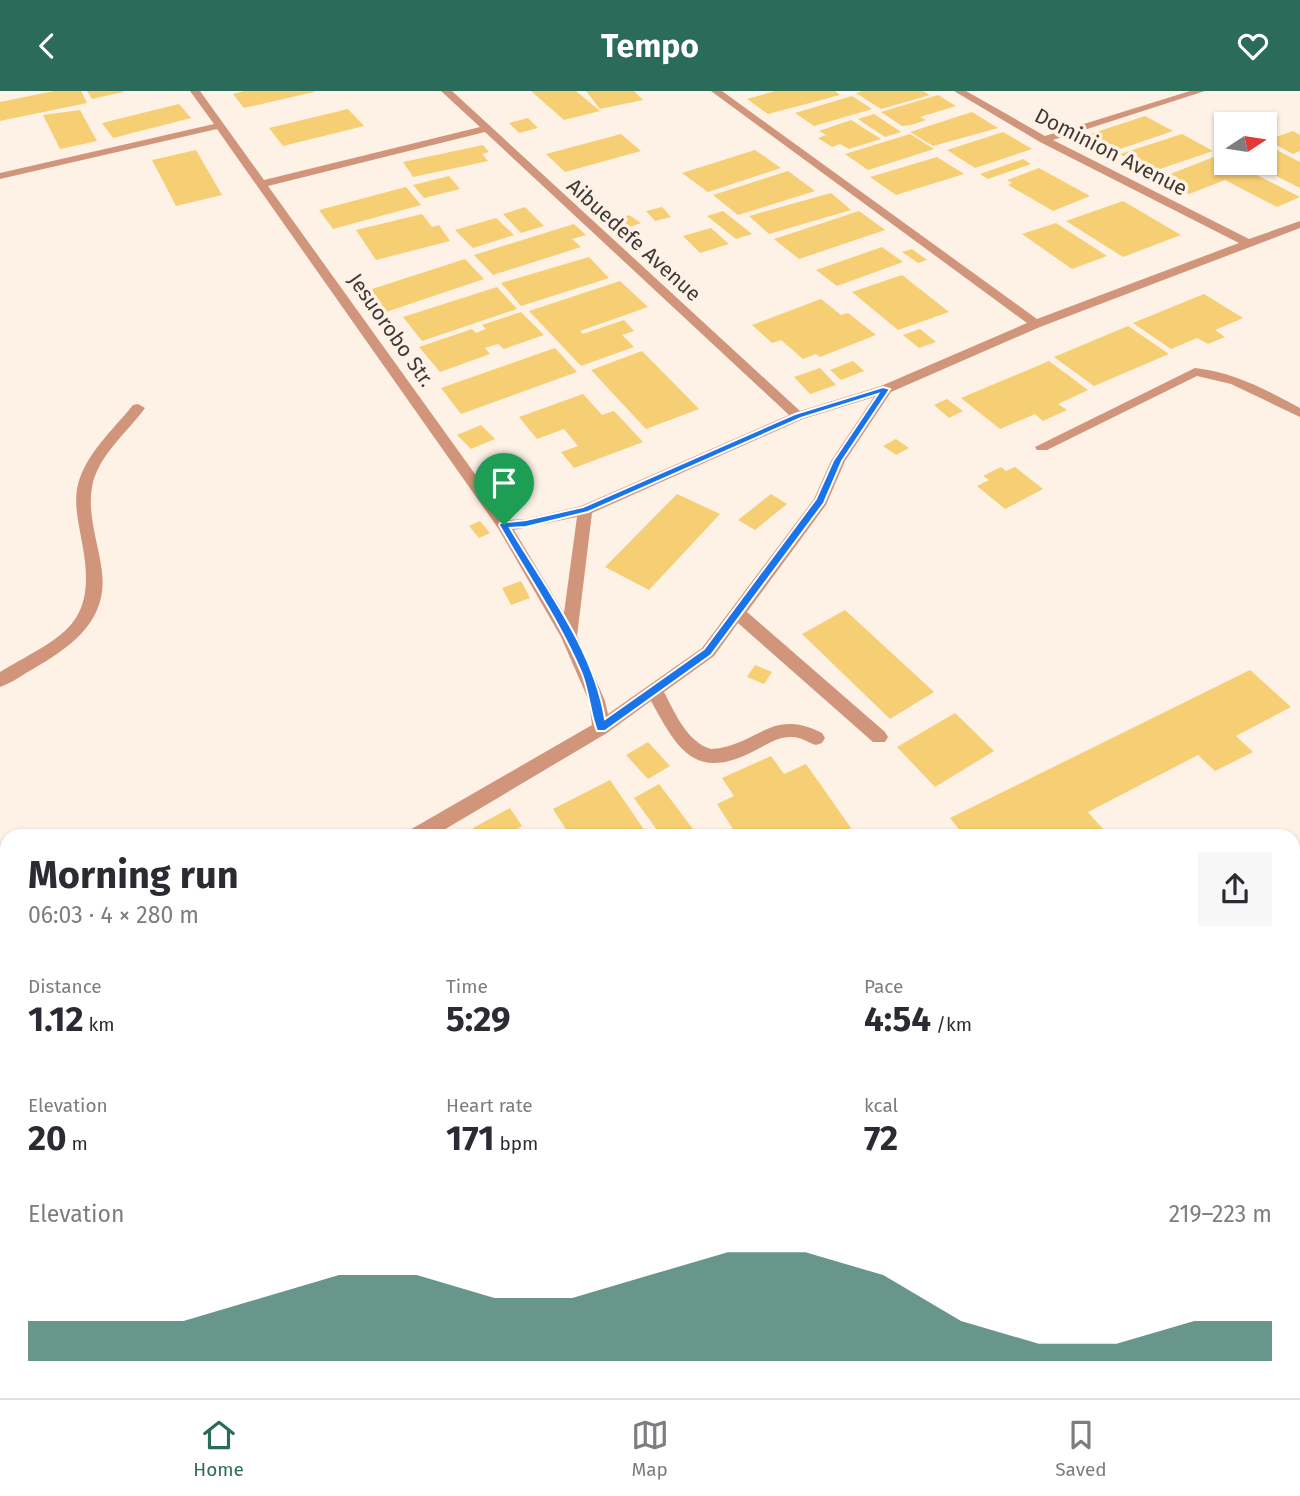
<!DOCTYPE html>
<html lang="en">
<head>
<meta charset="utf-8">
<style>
  body { margin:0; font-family:"Fira Sans",sans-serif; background:#f7f7f7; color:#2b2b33; height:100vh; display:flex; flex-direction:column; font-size:26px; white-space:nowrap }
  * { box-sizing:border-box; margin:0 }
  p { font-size:23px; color:#7c7c81 }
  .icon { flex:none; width:38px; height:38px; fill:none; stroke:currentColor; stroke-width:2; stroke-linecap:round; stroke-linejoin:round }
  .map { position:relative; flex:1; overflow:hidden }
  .sheet { position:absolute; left:0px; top:738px; width:1300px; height:569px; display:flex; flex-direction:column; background:#fff; border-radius:21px 21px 0 0; box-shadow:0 2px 5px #0004 }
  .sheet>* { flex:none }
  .needle { width:46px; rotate:78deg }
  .controls { position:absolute; left:1214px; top:21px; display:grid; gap:14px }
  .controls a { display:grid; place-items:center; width:63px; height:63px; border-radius:0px; background:#fff; box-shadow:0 2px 5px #0004; font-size:35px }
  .pin { position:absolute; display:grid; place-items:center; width:60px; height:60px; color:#fff; margin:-72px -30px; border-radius:50% 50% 50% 0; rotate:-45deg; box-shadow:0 0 7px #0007 }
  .pin .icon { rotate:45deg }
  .round { display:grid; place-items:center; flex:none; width:74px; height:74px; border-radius:0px; background:#f7f7f7 }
  .head { display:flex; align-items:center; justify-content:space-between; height:119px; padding:0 28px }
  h1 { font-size:38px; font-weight:700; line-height:52px }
  .figures { display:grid; grid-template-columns:repeat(3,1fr); gap:10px; height:119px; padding:7px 28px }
  .figures div { display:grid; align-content:center }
  .figures b { font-size:35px; font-weight:700 }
  .figures small { font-size:19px; font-weight:400 }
  .figures p { font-size:19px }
  .chart { height:196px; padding:14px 28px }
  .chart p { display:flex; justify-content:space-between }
  .chart svg { width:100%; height:126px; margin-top:7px; fill:#2b6b5a; opacity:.7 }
  header { display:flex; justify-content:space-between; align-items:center; height:91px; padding:0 28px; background:#2b6b5a; color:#fff; font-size:32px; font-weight:700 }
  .dock { display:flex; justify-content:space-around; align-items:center; height:98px; border-top:2px solid #e1e1e2; background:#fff; font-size:19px; color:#7c7c81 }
  .dock a { display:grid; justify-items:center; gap:4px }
  .dock .selected { color:#2b6b5a }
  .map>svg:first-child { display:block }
</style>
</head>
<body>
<header><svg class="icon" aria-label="back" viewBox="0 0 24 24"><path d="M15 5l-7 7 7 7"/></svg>Tempo<svg class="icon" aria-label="heart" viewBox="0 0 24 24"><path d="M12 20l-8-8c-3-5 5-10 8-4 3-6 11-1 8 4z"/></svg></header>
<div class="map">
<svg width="1300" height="1307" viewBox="0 0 1300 1307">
  <rect width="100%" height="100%" fill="#fef2e7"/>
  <g fill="#f6ce73">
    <path d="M54,0H81L87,12L0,30V11Z"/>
    <path d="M87,0H123V1L92,8Z"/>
    <path d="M244,0H314V1L244,17L233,3Z"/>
    <path d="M531,0H576L600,20L564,29Z"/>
    <path d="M586,0H634L643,9L600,18Z"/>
    <path d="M775,0H835L840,4L768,23L747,8Z"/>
    <path d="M862,0H923L930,4L881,18L856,2Z"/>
    <path d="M938,4L956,15L920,26L926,29L911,34L902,35L881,21Z"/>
    <path d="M852,5L872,18L814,35L795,22Z"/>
    <path d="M179,13L191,27L113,47L102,32Z"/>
    <path d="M348,18L364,35L283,55L269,37Z"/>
    <path d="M80,19L97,50L60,58L43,24Z"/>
    <path d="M972,21L998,37L933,55L910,41Z"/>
    <path d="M874,23L901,41L885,46L858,28Z"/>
    <path d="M1145,25L1173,40L1114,60L1087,44Z"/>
    <path d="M528,27L538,37L519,42L509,32Z"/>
    <path d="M851,29L881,48L849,58L840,53L832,56L818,47L826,44L819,40Z"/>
    <path d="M1293,40L1300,44V60L1293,63L1267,49Z"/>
    <path d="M1003,41L1032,58L975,77L947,59Z"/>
    <path d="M621,43L641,60L565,81L546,63Z"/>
    <path d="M910,43L934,58L868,79L845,63Z"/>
    <path d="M1182,43L1213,60L1151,81L1120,63Z"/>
    <path d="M1265,53L1300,71V97L1251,72H1265Z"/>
    <path d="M483,54L489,61L482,63L488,70L413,86L403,71Z"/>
    <path d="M196,59L222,104L176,115L152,69Z"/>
    <path d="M755,59L781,77L708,101L682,82Z"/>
    <path d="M1219,64L1227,68V72H1233L1300,106L1277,116L1225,89L1189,103L1160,87Z"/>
    <path d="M937,66L964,83L896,104L870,86Z"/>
    <path d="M1023,68L1031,73L988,88L980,83Z"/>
    <path d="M1039,77L1090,105L1053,120L1008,94L1012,92L1007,89Z"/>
    <path d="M788,80L815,100L738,124L713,104Z"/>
    <path d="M449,85L460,98L424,107L413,94Z"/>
    <path d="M406,96L421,114L333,138L319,119Z"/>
    <path d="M831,102L851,119L769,143L749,125Z"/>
    <path d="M1123,110L1181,144L1123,166L1066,130Z"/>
    <path d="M525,116L544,135L521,142L503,123Z"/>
    <path d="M662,116L671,126L655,130L646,120Z"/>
    <path d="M723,120L752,143L736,148L707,125Z"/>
    <path d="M859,120L885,139L799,168L774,148Z"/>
    <path d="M422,123L432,136L439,134L450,150L376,169L356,139Z"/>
    <path d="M629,124L641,132L622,139L611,131Z"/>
    <path d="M496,127L514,144L473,157L455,139Z"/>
    <path d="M1056,132L1107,165L1072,178L1022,143Z"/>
    <path d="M574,133L586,144L572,148L581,156L493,184L474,164Z"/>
    <path d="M711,137L729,153L700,162L683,145Z"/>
    <path d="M882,156L903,171L837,195L816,179Z"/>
    <path d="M912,158L927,169L918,172L902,161Z"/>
    <path d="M589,166L609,187L521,215L501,192Z"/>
    <path d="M465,168L484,188L386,221L369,199Z"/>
    <path d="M902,184L949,221L898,239L852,201Z"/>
    <path d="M620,190L648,216L580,240L583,243L624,229L634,240L622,244L634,256L581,275L529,220Z"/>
    <path d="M497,196L517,218L422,250L403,226Z"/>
    <path d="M1204,203L1243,227L1215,239L1225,246L1208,253L1197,247L1171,258L1133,232Z"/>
    <path d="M821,208L841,224L848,222L876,244L820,266L816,263L803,268L781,249L772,252L752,234Z"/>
    <path d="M521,221L544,244L504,258L498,253L485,257L490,263L440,281L419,256L472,238L476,242L486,238L482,234Z"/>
    <path d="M1128,235L1169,263L1094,295L1054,266Z"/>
    <path d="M920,238L936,251L919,257L903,244Z"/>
    <path d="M555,257L577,281L461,323L441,297Z"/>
    <path d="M642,260L699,318L646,338L591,279Z"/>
    <path d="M853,270L864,280L841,289L830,279Z"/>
    <path d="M1049,270L1088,299L1058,313L1067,319L1043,330L1035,323L1000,338L961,307Z"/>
    <path d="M820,277L836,294L810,303L794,286Z"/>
    <path d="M583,303L602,324L614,320L643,351L574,377L561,361L578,355L564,338L537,348L519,326Z"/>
    <path d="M947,308L963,320L949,327L934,314Z"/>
    <path d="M481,334L495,348L471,358L457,344Z"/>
    <path d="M896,348L909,357L896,364L883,355Z"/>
    <path d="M1001,376L1006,380L1015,376L1043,398L1005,418L977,395L989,389L983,385Z"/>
    <path d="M677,403L720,423L649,499L605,476Z"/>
    <path d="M771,403L787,413L755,439L738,429Z"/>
    <path d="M480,430L490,442L479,447L469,435Z"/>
    <path d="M521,490L530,507L511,514L502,497Z"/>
    <path d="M845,519L934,601L890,628L802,543Z"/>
    <path d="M755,574L772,581L764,593L747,586Z"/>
    <path d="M1250,579L1291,616L1236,645L1253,661L1215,680L1198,664L1088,721L1103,738L1088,746H1060L1054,738L1040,746H965L950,727Z"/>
    <path d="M955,622L994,660L935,696L897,656Z"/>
    <path d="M648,651L670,675L648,688L626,664Z"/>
    <path d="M771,665L784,683L806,673L851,737L833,746H738L717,713L734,705L722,687Z"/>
    <path d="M610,689L649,746H571L553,718Z"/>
    <path d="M659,693L699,746H662L634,707Z"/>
    <path d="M510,717L522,735L504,746H479L473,737Z"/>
    <path d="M7,966V1046L0,1049V969Z"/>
    <path d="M7,1065V1165L0,1168V1069Z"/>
    <path d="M444,1300H589L592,1307H433Z"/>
    <path d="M832,1300H980L984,1307H835Z"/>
    <path d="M1012,1300H1026L1030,1307H1003Z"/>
  </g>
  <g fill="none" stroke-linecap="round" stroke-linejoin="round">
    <g fill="#d1957c" fill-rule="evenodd">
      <path d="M190,0H200L264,89L480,36L441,0H452L800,320L881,295L1027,232L711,0H722L1037,228L1239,152L1040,51L954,0H966L1045,45L1190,0H1205L1053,49L1249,148L1300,130V137L1040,236L891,301L845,370L826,414L747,521L885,641L888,646L885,651H873L738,532L714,565L664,601C675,622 687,651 711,658C758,655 770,616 822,642L825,647L822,652L816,654C807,651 800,645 790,646C776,646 763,656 750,662C693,690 676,655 651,610L607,642L432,746H406L408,740L592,634L589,610L561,546L498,437L217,38L0,88V82L214,33ZM485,41L789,324L581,415L526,428L508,429L268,95ZM874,306L831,370L814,408L702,557L608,623L605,610L577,545L592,422L803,328ZM577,426L564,522L514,439Z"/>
      <path d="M1195,277C1234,281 1266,299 1300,317V326L1231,293L1197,285L1047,359H1037L1035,356Z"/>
      <path d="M138,313L145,317C127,342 98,364 92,396C87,424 99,454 102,481C108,530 71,556 33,578C22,584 12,592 0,596V581C60,545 97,537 83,457C80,438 74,418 77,398C83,365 113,339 133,314Z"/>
      <path d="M7,906V926L0,929V909Z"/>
      <path d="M1300,954V976L1293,977V955Z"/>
      <path d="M709,1300H736L739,1307H712Z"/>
    </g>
  </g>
  <path fill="#1a73e8" stroke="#fff" stroke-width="2" fill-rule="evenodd" d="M883,296L890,298L842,370L824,412L711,564L605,640H597C590,622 589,601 582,583C560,531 527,483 499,434L500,432L526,429L583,416L795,323ZM878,303L833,370L816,408L704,558L605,628C594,559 545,496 510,437L526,436L588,421L801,327Z"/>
  <g text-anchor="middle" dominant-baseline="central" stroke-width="7" stroke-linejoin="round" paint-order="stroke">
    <g font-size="21" fill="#3f3a36" stroke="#fef2e7">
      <text transform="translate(1111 61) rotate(27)">Dominion Avenue</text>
      <text transform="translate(634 149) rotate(42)">Aibuedefe Avenue</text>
      <text transform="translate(391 239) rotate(55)">Jesuorobo Str.</text>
    </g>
  </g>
</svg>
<div class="controls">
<a><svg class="needle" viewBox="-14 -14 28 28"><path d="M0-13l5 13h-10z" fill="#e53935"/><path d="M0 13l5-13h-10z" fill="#7c7c81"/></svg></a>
</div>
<div class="pin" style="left:504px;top:434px;background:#1e9e55"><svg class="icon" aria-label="arrive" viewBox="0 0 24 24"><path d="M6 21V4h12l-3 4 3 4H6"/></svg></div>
<section class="sheet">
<div class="head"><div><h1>Morning run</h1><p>06:03 · 4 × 280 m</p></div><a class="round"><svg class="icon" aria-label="share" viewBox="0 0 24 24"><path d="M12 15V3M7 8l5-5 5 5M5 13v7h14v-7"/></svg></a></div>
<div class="figures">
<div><p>Distance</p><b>1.12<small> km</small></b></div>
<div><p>Time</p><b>5:29</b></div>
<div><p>Pace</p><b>4:54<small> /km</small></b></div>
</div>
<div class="figures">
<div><p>Elevation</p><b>20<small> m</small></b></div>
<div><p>Heart rate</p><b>171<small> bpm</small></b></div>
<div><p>kcal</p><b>72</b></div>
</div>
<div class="chart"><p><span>Elevation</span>219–223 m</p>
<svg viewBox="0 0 160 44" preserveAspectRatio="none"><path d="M0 44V30L10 30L20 30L30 22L40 14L50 14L60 22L70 22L80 14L90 6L100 6L110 14L120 30L130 38L140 38L150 30L160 30V44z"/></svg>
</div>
</section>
</div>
<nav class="dock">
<a class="selected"><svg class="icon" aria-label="home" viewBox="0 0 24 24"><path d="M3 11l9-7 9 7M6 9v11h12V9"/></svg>Home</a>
<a><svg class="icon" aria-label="map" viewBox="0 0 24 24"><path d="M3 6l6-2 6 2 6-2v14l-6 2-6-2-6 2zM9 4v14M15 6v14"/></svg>Map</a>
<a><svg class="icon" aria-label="saved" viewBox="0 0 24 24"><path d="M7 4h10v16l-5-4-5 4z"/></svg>Saved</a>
</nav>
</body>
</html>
